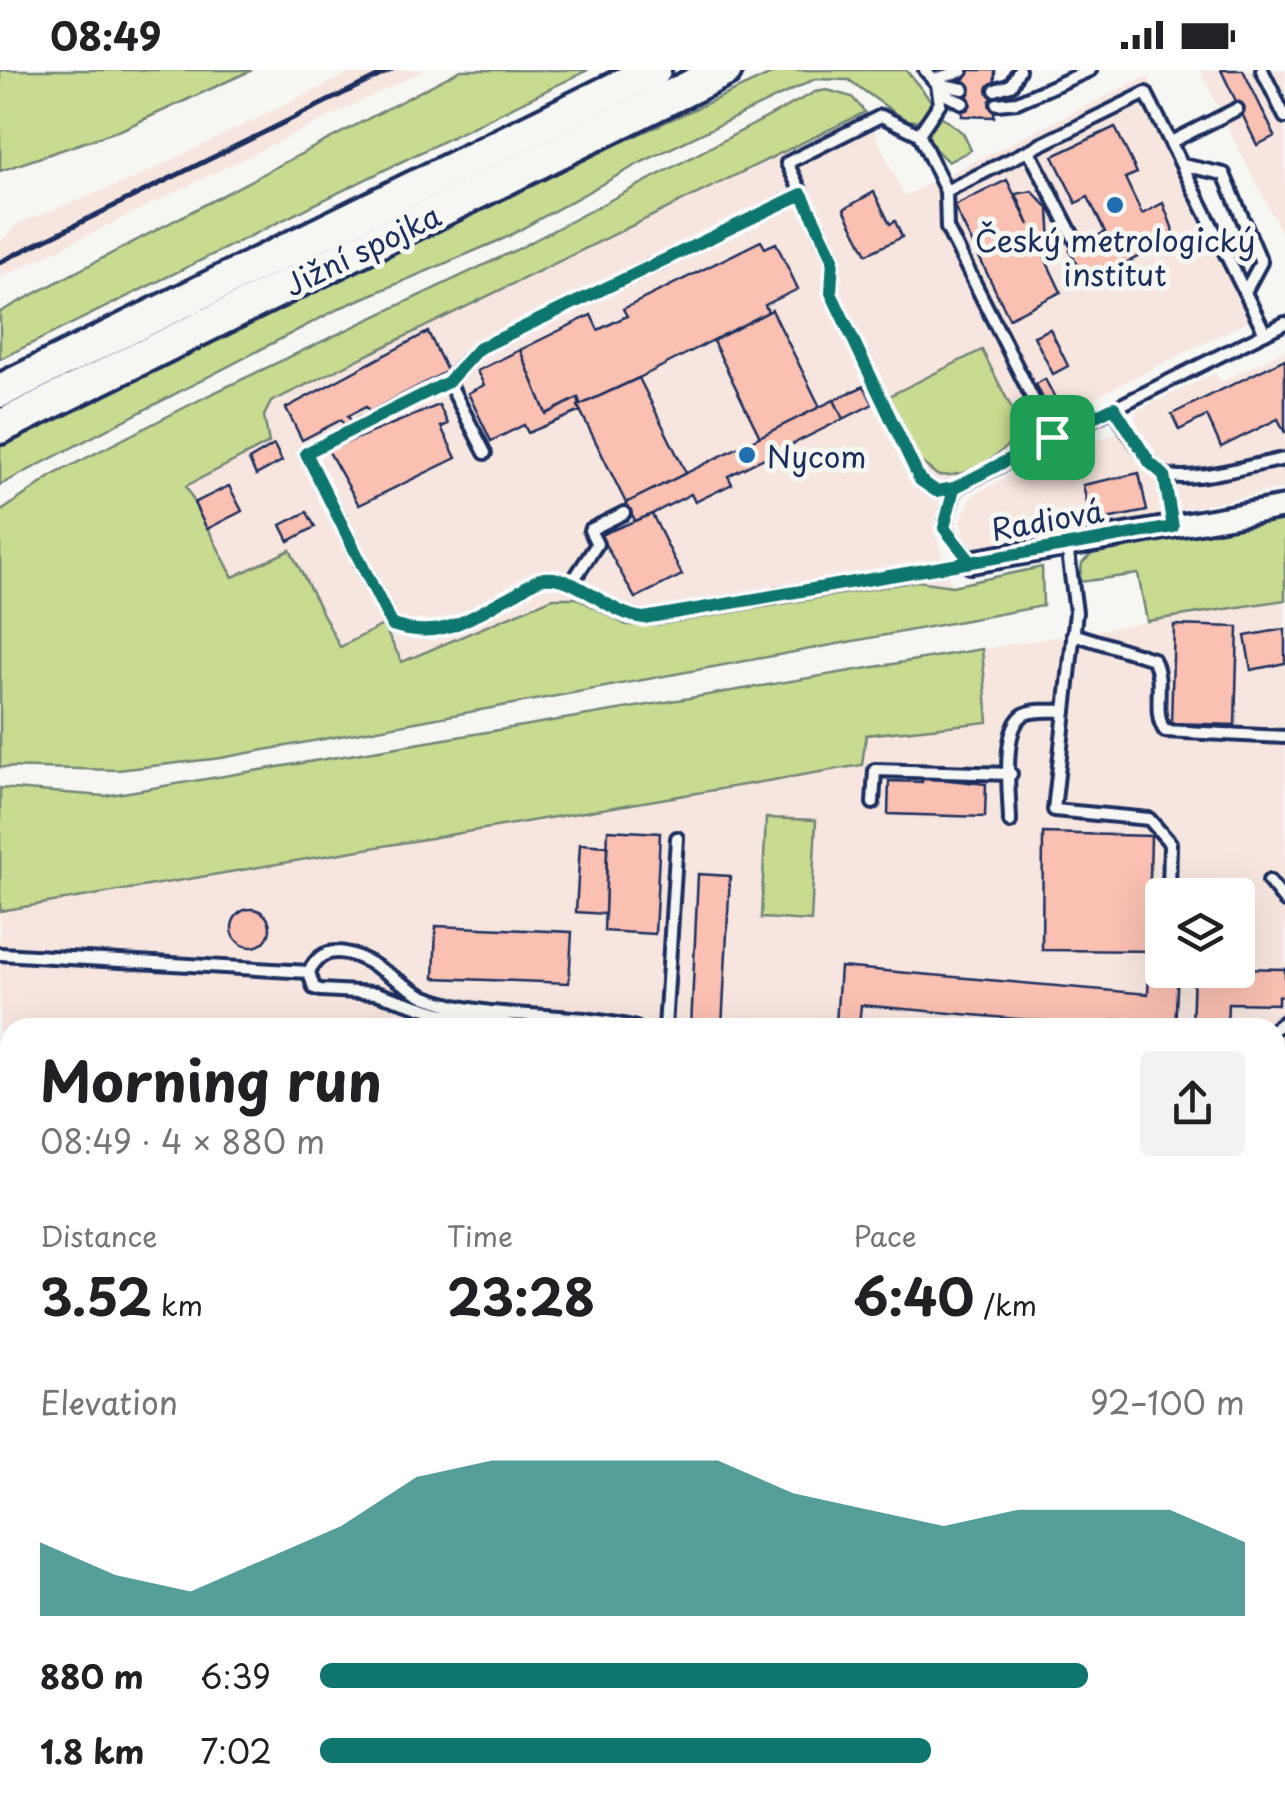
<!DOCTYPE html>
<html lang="en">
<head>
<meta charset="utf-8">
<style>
  body { margin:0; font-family:"Playpen Sans",sans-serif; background:#f2f2f2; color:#202124; height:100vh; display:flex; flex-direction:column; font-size:38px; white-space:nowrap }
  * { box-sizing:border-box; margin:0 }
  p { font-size:32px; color:#757577 }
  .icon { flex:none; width:55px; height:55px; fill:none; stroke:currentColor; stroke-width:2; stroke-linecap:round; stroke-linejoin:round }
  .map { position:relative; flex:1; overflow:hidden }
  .panel { position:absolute; left:0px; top:948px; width:1285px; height:792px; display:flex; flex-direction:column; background:#fff; border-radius:30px 30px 0 0; box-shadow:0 10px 40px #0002 }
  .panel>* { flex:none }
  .fabs { position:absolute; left:1145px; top:808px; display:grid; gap:20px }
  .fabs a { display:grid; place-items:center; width:110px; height:110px; border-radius:10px; background:#fff; box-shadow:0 10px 40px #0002; font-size:50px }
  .pin { position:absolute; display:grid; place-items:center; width:85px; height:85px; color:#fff; margin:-42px; border-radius:20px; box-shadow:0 5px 15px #0006 }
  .round { display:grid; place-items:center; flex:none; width:105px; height:105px; border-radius:10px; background:#f2f2f2 }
  .summary { display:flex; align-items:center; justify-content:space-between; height:170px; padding:0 40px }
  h1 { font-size:55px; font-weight:700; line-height:75px }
  .metrics { display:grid; grid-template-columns:repeat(3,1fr); gap:15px; height:170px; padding:10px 40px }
  .metrics div { display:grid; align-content:center }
  .metrics b { font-size:50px; font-weight:700 }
  .metrics small { font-size:28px; font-weight:400 }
  .metrics p { font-size:28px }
  .chart { height:280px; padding:20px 40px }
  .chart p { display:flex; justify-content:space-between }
  .chart svg { width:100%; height:180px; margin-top:10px; fill:#0f766e; opacity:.7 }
  ul { padding:0 40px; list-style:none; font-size:32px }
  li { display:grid; grid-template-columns:160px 120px 1fr; align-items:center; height:75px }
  li i { height:25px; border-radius:12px; background:#0f766e }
  .status { display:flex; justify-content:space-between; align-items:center; height:70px; padding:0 50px; background:#fff; direction:ltr }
  .status svg { height:28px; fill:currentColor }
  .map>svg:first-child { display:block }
</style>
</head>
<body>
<div class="status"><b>08:49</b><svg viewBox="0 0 49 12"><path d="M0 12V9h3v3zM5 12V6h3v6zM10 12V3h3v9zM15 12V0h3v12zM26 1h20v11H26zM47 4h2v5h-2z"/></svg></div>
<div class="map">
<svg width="1285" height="1738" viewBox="0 0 1285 1738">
  <rect width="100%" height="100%" fill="#f6f6f2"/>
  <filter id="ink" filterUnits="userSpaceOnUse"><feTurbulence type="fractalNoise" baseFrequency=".01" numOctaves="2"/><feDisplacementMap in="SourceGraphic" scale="20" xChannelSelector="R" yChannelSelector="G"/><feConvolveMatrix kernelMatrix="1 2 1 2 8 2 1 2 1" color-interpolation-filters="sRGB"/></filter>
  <g filter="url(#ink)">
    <g fill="#f7e6df" fill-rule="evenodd">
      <path d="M356,0H425L0,208V173L17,154L133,109Z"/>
      <path d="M1200,0H1285V170L1222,46Z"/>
      <path d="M1147,6L1266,242L1052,349L1008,380L961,403L941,428L933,458L952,516L918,511L657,555H626L602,543L452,572L401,592L340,577L233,508L186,415L269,373L264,346L271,332L865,42L904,126Z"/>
      <path d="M1285,280V418L987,480L973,476L964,466L960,452L973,425L1088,365L1100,370L1125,358L1134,353L1137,341L1215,303L1221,312Z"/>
      <path d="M1285,530V1736L1263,1732L1262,1738H237V1730H1275V958H10V1279L0,1278V841L866,665L988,652L982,579ZM1162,825H1238V900H1162Z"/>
    </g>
    <g fill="#c9db90" stroke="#728577" stroke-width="2.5">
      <path d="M0,0H252L123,59L0,101Z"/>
      <path d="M461,0H588L0,289V242Z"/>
      <path d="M780,0H906L931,31V40L917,51L905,50L849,10L815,9L640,93L505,168L342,237L0,415V376L551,104Z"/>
      <path d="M827,20L852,27L865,42L271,332L264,346L269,373L186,416L233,507L290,480L340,577L383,555L402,592L553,528H577L626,555H657L918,511L952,516L1042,497L1043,536L221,688L118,700L0,697V442L55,404L211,324L516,180L815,22Z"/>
      <path d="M942,47L963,63L971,80L948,92L926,70L935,48Z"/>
      <path d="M982,280L1023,361C1002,383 971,409 937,405L917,389L887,327Z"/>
      <path d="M1285,448V530L1147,551L1138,504L1079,512L1082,493L1094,482Z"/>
      <path d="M982,579L988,652L866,665L862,695L0,841V718L105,726Z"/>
      <path d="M766,748L816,750L811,851L761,848Z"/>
      <path d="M0,1278L10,1279V1605L0,1592Z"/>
      <path d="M69,1730H232V1738H73Z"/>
      <path d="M414,1730H737L918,1738L656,1733L655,1738H459L448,1731L436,1738H414Z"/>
    </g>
    <g fill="#fac0b2" stroke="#1b2f5e" stroke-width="2.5">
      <path d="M961,0H995L994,47L962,46Z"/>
      <path d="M1221,0H1243L1275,66L1257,75Z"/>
      <path d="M1115,57L1137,103L1125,108L1142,144L1163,133L1176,168L1085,213L1070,180L1105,162L1088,127L1076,133L1053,86Z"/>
      <path d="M1007,110L1029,155L1016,124L1032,121L1049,139L1051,174L1043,184L1061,222L1009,248L954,136Z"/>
      <path d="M874,122L890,154L895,151L902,167L867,184L844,139Z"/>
      <path d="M761,171L765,178L776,173L798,219L765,235L768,242L639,308L581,335L578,328L546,344L520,280L591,245L598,260L627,246L623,239Z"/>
      <path d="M772,240L820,337L760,367L713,271Z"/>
      <path d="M1050,259L1068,296L1053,304L1034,266Z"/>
      <path d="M428,262L447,301L369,342L366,337L348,346L351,351L344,355L341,350L302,370L286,338Z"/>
      <path d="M520,280L546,344L578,328L581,341L528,363L524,355L491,371L468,323L484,315L477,301Z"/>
      <path d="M1285,289V363L1278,349L1221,377L1207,346L1179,360L1172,344Z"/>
      <path d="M639,308L686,403L626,433L578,336Z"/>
      <path d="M1045,309L1055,328L1045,333L1036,314Z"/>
      <path d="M864,316L873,334L843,349L834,330Z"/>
      <path d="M834,330L843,349L728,406L732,414L695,432L691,424L636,452L626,433Z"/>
      <path d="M439,335L448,354L441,357L456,388L359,435L328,380Z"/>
      <path d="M274,375L282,391L256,405L249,390Z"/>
      <path d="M1139,403L1147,441L1091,452L1083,415Z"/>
      <path d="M229,416L242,441L207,459L194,433Z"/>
      <path d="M307,442L315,457L289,471L281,455Z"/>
      <path d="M652,444L682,505L635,528L600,465Z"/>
      <path d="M1174,555L1238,557L1235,655L1171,653Z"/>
      <path d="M1285,559V593L1251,600L1245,566Z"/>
      <path d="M922,707L986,714L985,747L888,744L889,711L922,712Z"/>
      <path d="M608,760L660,763L655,864L604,861Z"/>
      <path d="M1043,763L1151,766L1149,850H1162V881L1042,880Z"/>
      <path d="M580,774L607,776L605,844L576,842Z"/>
      <path d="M698,804L730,806L722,958H691Z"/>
      <circle cx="251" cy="858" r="19"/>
      <path d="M436,856L572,862L569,913L434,908Z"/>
      <path d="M840,897L1148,924L1149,901L1178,902L1175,958H1119L861,935L859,955L836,953Z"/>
      <path d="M1238,898L1285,899V926H1278V934L1228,933L1227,958H1192L1194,900Z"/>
      <path d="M0,970L10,971V1213L0,1212Z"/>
      <path d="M1275,977L1285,978V1106L1278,1166Z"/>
      <path d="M256,1730H396L395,1738H256Z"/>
    </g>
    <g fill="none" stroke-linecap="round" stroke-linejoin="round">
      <defs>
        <g id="service">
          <path d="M925,0L948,26L963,33"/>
          <path d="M1262,0L1285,47"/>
          <path d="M934,9L962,1"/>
          <path d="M937,14L940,33L919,64L946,121L947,158L1052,367"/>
          <path d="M938,14L963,19"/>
          <path d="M995,20L1011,15L1019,0"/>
          <path d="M997,34L1017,32L1090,0"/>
          <path d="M919,64L881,46L787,93L802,124L478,279L448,311L306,383L392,555C443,572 471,546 516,523C523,519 535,509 544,508C577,504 608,545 644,548L971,492L944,457L955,418L1285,253"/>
          <path d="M1171,72L1237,39"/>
          <path d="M1029,81L1075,170"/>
          <path d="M1182,95L1224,104L1261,192L1245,222"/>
          <path d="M946,121L1146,23L1265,263"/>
          <path d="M802,124L833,188L831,223L920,410L936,421L955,418"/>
          <path d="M448,311L485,383"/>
          <path d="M1114,337C1121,352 1152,401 1166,405C1194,413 1255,394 1285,389"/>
          <path d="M1164,405L1173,456"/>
          <path d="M1067,475L1076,542L1054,740L1149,749L1170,773L1169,825"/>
          <path d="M571,514L597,474L590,460L624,443"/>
          <path d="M1073,564L1153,589C1166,612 1151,641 1165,661L1285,667"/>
          <path d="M873,733L875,700L1011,704"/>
          <path d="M1010,752C1010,727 1000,657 1025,644C1036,639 1053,641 1065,641"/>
          <path d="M1269,811L1285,831"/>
          <path d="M0,884L309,902"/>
          <path d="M535,958L439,943L376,923L321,920L314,918L309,902C334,849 398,917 428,928C493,952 569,940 636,958"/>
          <path d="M665,958L677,768"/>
          <path d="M1116,958V957"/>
          <path d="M1275,958L1285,951"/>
          <path d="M1275,1216L1285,1201"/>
          <path d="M0,1245H10"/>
          <path d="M1148,1738L1149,1730"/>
        </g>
        <g id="minor">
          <path d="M971,492L1285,437"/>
          <path d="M1275,1717L1285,1718"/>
        </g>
        <g id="secondary">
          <path d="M0,1659L10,1677"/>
          <path d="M35,1730L39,1738"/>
        </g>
        <g id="trunk">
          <path d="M0,321L654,0"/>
          <path d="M0,357L725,0"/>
        </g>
      </defs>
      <use href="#service" stroke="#1b2f5e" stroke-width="18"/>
      <use href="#minor" stroke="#1b2f5e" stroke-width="28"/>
      <use href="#secondary" stroke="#1b2f5e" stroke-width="35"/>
      <use href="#trunk" stroke="#1b2f5e" stroke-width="40"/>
      <use href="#service" stroke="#f6f6f2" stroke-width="10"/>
      <use href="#minor" stroke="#f6f6f2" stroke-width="20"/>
      <use href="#secondary" stroke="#f6f6f2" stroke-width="28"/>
      <use href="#trunk" stroke="#f6f6f2" stroke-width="32"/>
      <path stroke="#1b2f5e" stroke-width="5" d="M0,192L391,0"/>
    </g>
  </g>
  <g fill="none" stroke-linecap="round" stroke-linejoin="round" filter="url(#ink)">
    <defs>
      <path id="route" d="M1052,367L954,418L944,458L971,492L644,548C608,545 577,504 544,508C535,509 523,519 516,523C471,546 444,572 392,555L306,383L448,312L478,279L802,124L833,188L831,223L920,410L936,421L954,418L944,458L971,492L1173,457L1164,405L1150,393L1114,337L1052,367"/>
    </defs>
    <use href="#route" stroke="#fff" stroke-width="20"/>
    <use href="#route" stroke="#0f766e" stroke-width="12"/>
  </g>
  <g fill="#1f6fb2" stroke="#f6f6f2" stroke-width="4">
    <circle cx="1115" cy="135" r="10"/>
    <circle cx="747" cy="385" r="10"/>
  </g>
  <g text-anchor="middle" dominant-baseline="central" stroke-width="10" stroke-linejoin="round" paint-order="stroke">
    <g font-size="30" fill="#1b2f5e" stroke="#f6f6f2">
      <text x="1115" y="169">Český metrologický<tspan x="1115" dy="34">institut</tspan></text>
      <text x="767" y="385" text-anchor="start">Nycom</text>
    </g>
    <g font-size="30" fill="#1b2f5e" stroke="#f6f6f2">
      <text transform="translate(362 179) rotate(-26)">Jižní spojka</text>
      <text transform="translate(1047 449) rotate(-10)">Radiová</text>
    </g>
  </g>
</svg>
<div class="fabs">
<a><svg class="icon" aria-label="layers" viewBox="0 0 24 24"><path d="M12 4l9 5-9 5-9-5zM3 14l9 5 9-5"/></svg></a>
</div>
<div class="pin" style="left:1052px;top:367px;background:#1e9e55"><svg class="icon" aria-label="arrive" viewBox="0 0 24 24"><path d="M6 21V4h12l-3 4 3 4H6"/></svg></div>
<section class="panel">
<div class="summary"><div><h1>Morning run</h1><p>08:49 · 4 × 880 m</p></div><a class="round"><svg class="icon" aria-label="share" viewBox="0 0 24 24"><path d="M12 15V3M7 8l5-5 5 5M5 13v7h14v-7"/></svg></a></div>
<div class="metrics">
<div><p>Distance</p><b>3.52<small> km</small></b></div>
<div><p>Time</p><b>23:28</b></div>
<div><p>Pace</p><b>6:40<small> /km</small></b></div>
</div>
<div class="chart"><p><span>Elevation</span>92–100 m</p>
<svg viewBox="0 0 160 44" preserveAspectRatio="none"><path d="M0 44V26L10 34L20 38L30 30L40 22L50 10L60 6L70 6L80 6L90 6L100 14L110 18L120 22L130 18L140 18L150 18L160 26V44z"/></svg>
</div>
<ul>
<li><b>880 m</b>6:39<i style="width:83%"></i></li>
<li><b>1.8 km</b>7:02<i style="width:66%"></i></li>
</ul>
</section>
</div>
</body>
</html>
